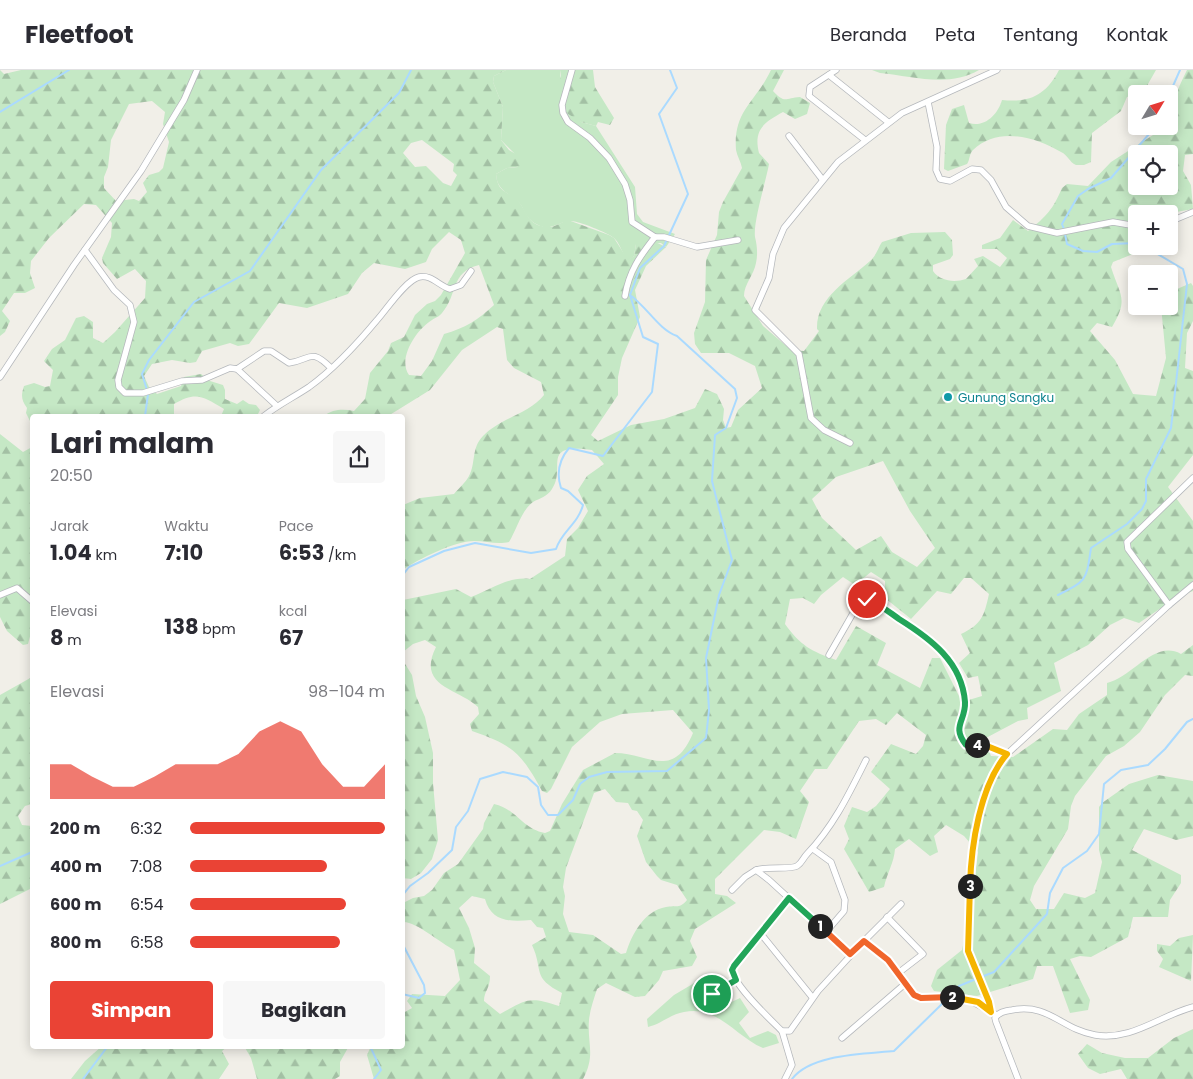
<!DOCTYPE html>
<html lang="id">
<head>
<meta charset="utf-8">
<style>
  body { margin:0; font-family:Poppins,sans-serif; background:#f7f7f7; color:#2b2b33; height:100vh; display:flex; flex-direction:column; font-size:19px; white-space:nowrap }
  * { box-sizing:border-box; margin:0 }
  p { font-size:16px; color:#7c7c81 }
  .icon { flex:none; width:28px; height:28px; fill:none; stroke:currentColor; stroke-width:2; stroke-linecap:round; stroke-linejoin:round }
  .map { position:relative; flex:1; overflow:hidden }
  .panel { position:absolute; left:30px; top:344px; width:375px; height:635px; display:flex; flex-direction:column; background:#fff; border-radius:5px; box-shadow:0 2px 12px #0003 }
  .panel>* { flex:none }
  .needle { width:32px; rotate:52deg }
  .tools { position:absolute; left:1128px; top:15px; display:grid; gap:10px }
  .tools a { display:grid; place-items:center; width:50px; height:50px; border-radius:5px; background:#fff; box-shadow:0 2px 12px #0003; font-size:25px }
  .pin { position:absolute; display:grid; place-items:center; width:42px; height:42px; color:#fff; margin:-21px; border:2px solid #fff; border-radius:50%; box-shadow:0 1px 5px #0007 }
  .km { position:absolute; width:25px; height:25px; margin:-12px; border-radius:50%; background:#222; color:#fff; font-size:14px; line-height:25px; text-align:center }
  .round { display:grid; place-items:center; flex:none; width:52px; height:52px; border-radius:5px; background:#f7f7f7 }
  .summary { display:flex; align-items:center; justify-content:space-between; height:85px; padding:0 20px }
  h1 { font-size:28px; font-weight:700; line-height:38px }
  .figures { display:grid; grid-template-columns:repeat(3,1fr); gap:8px; height:85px; padding:5px 20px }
  .figures div { display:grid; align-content:center }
  .figures b { font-size:21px; font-weight:700 }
  .figures small { font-size:14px; font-weight:400 }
  .figures p { font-size:14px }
  .chart { height:140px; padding:10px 20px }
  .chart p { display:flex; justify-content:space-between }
  .chart svg { width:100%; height:90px; margin-top:5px; fill:#ea4335; opacity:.7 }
  .cta { display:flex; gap:10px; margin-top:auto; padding:10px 20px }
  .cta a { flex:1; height:58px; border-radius:5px; background:#ea4335; color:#fff; font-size:20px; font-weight:700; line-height:58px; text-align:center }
  .cta a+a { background:#f7f7f7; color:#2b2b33 }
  ul { padding:0 20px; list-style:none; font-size:16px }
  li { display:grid; grid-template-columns:80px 60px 1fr; align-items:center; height:38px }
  li i { height:12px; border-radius:6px; background:#ea4335 }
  header { display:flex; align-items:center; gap:30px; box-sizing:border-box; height:70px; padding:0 25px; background:#fff; border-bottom:1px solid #e1e1e2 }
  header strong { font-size:24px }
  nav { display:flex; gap:28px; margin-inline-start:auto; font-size:18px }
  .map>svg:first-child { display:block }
</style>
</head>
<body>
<header>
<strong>Fleetfoot</strong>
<nav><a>Beranda</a><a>Peta</a><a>Tentang</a><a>Kontak</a></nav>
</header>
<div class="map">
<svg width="1193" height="1009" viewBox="0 0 1193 1009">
  <defs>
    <pattern id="forest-firs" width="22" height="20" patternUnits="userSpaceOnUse" patternTransform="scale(1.25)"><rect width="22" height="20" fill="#c5e8c5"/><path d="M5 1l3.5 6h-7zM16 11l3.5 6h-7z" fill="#a3c0a4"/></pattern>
  </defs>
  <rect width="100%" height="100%" fill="#f1efe8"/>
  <g fill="#c5e8c5">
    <path d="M506,0H561L560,6L581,52L596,56L635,117L637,144L643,152L675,164L666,177L661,173L636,174L634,186L628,191C622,184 620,173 614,168C608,163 579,151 571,151C559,151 551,162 538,155C522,147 526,137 516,130C505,121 497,119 496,104L507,98L518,97L514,83L501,70L503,37L493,12L494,6Z"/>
    <path d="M696,912L699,933C715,940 725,935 740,928L749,942L739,953L750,968L768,961L776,965L779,973L763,978C736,967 718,935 684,942C671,944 661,954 648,957L647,949L674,925Z"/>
  </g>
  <g fill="url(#forest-firs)" fill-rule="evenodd">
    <path d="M0,0L4,4L21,0H506L494,6L493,12L503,37L501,70L509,80L527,91L523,96L507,98L496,104C498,125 509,120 519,132C528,143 527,155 547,157C555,158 561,152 568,150L609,165L614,168L628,190L634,186L636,174L642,166L666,177L646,196L635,220L640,247L622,288L618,307V325L591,365L598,371L631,355L664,349L695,338L705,319L717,324L724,339L723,350L726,358L731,357L738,340L762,318L755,296L729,283H701L695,274L694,263L705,232L706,190L717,165L719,142L723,132L742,98C741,92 737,86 736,80C733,40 756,32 771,0H784L773,21C785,34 785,28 800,27L810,33L807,44L795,49L783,42C765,52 753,59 759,83L769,94C766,111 753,152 755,167C757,175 758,184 756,193C754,205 744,214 744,226L763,256L791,280L804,281L819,261L817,259C816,227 849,210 870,191C876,186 878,178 882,172L911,163L945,162L952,170L953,185L950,189L933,195V201C940,211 954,213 966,209L978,196L974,189L983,186L1000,197L1007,188L997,179H982V175L1000,168L1013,150L1028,161C1047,146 1053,139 1062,118L1067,114L1088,116L1111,92L1153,65L1161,56H1169C1169,38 1179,16 1187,0H1193V84L1185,85L1183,101L1191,115L1193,139L1165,144H1136V176H1143V180L1113,192L1111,197C1120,226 1129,228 1112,257L1097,253L1090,261L1115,290L1133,324L1156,326L1166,288L1161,236H1169V220L1170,222L1191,213L1193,216V251L1187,263L1185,298L1193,301V385L1168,417L1193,451V521L1177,527L1139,553L1124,548L1110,555L1088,575L1054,593L1061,621L1027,638L1028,649L1018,651L984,669L991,686L1013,687L1053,659L1067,660L1079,644L1107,625V613C1132,608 1154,569 1181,584L1193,575V606L1185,605L1165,625L1140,662L1124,676L1106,686L1075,726L1071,736L1068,759L1034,816L1030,830L1036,839H1054L1064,823L1085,828L1095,823L1102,792L1099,780V737L1102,733L1129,714L1158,705L1193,711V766L1176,770L1144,759L1132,780L1181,805V813L1170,830L1168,847H1133L1128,867L1091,887L1080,886L1070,889L1090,930L1088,940L1070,943L1053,896H1037L1033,909L977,926L934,921L931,916L937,900L962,880L972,833L978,782L964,766L946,755L934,766L938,782L930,786L909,769L895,779C894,793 887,803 884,817L869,822L844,779L849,769L844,756L852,737L867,742L876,736L890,719L871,702L891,674L916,684L923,676L926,665L897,643L886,655L876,649L859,651L827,699H815L800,721L809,732L796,769L780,762L764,760L715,809V824L727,826L736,833L695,859L690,871L697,887L692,896L663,901L659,910L645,926L635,927L606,913L597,919C594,929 590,939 589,950C587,973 596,985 583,1009H374L367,985L371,976H402L403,943L412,938L407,931L412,924L445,926L460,910L454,880C441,873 415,851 403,852V833L413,828L424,826L432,820L444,803L458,794L483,759L484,753L494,734C517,739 522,759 545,763L550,761L562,734L583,700L615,683C648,683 673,711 693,663L673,640L622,644L600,652L572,677L551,719L547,723L542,721C522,684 513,675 472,661L470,654L479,644L478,637C458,618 416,617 436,577L425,570L413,574L403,582V530L456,519L471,527C491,520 508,506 530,509L565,486L567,469L578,458L588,441L578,420L587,406L604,394L592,380C539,373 567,398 552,419C547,427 540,428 533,432C521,441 517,459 509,472C497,475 487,471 474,471C455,471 418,489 403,500V435L420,428L454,424C458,419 466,412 469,406C476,393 471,378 483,366C500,348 529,344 544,325L541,312L514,298L507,290L503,259L497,257L462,280L430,320L388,346H324C333,339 343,339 354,341L365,329L370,303L388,281L391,273L404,267L415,245L427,234L435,231L441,225L465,183L461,170L449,162L432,179L426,192L405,199L374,193L362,203L348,224L307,238L279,233L249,274L238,276L230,273L202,281L196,292L190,293L172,290L152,294L144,306L149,317L157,324L181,316L184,307L201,304L210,311L223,315L225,320V329L237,334L243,330L249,334L256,335L260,340L257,346H221L224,339C203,326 196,321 174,334V346H32V355L26,343L27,338C21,330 21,325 24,316L34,313L45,317L50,316L53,300L44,291L52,279L65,270L76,248L84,246L93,252V268L103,273L115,262L145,228L146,211L135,199L117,209L103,193L102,188L111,167L112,153L96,135L84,134L49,168L31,191L30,203L35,218L25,223H14L2,241L10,251L5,262L0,266ZM152,31L165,42L163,54L169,72L163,98L159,102L149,105L143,113L147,122L139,131L134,129L116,131L104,118V107L108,97L111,70L129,34ZM422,70L454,94L453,101L457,105L451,116L443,113L426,96L415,97L403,83L411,73ZM1136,84H1169V116H1136ZM479,195L494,235C478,250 465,258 444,264L432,291L421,306L409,305C397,288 417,259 432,250C436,247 439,247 442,243C458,225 450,202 479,195ZM883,391L910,441L935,478L917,497L892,482L881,466L856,480L822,448L812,429L836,407ZM871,502L885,511V528L911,549L937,521L951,524L964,508H971L989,524C984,546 982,554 961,564L970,583L959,593L968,608L978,606L982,626L962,632L940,588H932L920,618L877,595L886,573L856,556L836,590C811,581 801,576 785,554L790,529L803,528L814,534L821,525L843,507L855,515ZM605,719L616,732L628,733L632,740L637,741L643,750L637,766L646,792L657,806L661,810L677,815L687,830C680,839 676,835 666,837C644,841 632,864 626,883L621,884L593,865L569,862L563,844L565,826L563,817L566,798L594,723ZM472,826L485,829C491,852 511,852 531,850L537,857L543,858L546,867L532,875C544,901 531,907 562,923L559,936C529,926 527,929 500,944L484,931C484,921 490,919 490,906L474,893L475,878L469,858L459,838Z"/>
    <path d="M561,0H593L595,17L614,48L610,55L598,52L596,56L581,52L565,42L560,21Z"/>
    <path d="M872,0H979C949,18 912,6 880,3Z"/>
    <path d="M1059,0H1156L1148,14L1146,24H1136V31L1130,26L1127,27L1121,41L1092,63L1091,92L1084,95H1076C1069,92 1068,85 1061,82C1035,67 998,56 973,80C969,84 970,90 967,94L948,101L944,99L946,55L952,39L964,35L969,53C985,58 998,44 1002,30C1030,33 1046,25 1059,0Z"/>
    <path d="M0,364L23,382L32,377V559L28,574L23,575L7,561L0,547Z"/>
    <path d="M402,589L412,605L416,626L425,647L433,683V713L438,770L432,789L421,803L411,809L402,808Z"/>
    <path d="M32,607V734L25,736L18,746L22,755L32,756V818L0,834V625Z"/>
    <path d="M1193,865L1191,911L1159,897L1163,889L1157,881V874L1170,876L1179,868Z"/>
    <path d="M1193,959V1009H1127L1121,999L1100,1004L1088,998L1078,984L1087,974L1102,983L1125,988H1148L1174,968Z"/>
    <path d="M102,976H228L222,981L229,994L219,1009H71L85,991Z"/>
    <path d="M244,976H349L340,992V1006L335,1009H257L251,988Z"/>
  </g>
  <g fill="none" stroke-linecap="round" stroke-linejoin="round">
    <g stroke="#aadaff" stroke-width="2">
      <path d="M1169,25L1180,0"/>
      <path d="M0,42L69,0"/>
      <path d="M1064,159L1062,154L1078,126L1088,119L1111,108L1156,56"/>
      <path d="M1065,164L1067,174L1083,181L1097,182L1112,174L1136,173"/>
      <path d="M147,320L142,304L149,290L194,232L250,201L321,100L399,23L411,0"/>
      <path d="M145,346L148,324"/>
      <path d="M402,506L409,497L444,481L475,473L531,483L556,479C561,462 578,454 583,435L568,421L561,418C556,403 559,390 569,378L603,386L652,322L658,274L643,267L630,225L640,198L664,176L688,124L659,44L677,18L670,0"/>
      <path d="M1058,525C1088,510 1086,510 1091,478L1127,454L1142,439L1146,431V409L1171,358L1187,214L1183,199L1144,176"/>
      <path d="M0,796L32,782"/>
      <path d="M402,826L410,816L428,803L452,780L456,757L468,741L480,709L503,702L527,707L538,717L541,735L548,745H558L573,730L580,714L589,707L607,702L667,701L706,668L709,640L706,588L719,525L732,490L712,411L715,365L726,358L737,328L735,319L677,266C659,260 647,237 630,225"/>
      <path d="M402,873L424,915L425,923L419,928L402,924"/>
      <path d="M981,907L994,902L1047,844L1050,823L1063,798L1087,781L1099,764L1104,714L1121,700L1148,695L1165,679L1187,652L1193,649"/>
      <path d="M951,924L959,916L976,909"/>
      <path d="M370,976L381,1000L374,1009"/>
      <path d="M83,1009L108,976"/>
      <path d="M792,1009C811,984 864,984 894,981L946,930"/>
    </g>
    <defs>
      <g id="minor">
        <path d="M572,0L562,35L563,43L568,52L590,68L609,88L625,114L630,130L632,152L655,167H664L697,177L738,170"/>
        <path d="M836,0L810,17L809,26L865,70"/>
        <path d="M829,5L888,52"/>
        <path d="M928,32L937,77L936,100L940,109L950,111L972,99L981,100L991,110L1006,137L1028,156L1057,163L1113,152L1136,156"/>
        <path d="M789,66L822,109"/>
        <path d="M1169,152L1193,142"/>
        <path d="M85,180L114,220L130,235L134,252L118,310L119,317L125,323H143L182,311L202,310L230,298L237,299L264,281H271L289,293C311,290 310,277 331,298"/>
        <path d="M625,226C629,201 640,186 655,167"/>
        <path d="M237,299L277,336"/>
        <path d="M0,307L74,195L141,101L184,30L197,0"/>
        <path d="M264,346C278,335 294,327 309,317C334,299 357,274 377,250C386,240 406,210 419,207C431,204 439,216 450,219L461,215L471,201"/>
        <path d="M850,373L824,360L811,348L799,284L755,240L769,208L773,184L784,158L838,92L902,43L997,0"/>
        <path d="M864,515L867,529C878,534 889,542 899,549C930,569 963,592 965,632C966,651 951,657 965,675L982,674L1007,684"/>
        <path d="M0,525L17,518L32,531"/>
        <path d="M1169,535L1193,515"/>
        <path d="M829,585L860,531L867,529"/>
        <path d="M813,779L831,792L845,830L844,841L826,862"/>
        <path d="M732,820L745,807L756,800"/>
        <path d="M789,828L732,900C734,916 770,949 782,961H790L818,921L864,871L888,890L914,925C926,930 940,926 953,927C974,930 980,937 997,945"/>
        <path d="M887,847L923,884L897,904"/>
        <path d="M761,864L812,927"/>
        <path d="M864,871L901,834"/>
        <path d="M850,884L769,810L756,800C768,796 790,800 797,796C802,793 803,788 807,784C833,757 849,724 866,690"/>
        <path d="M712,924L736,910"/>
        <path d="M991,942C988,921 973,903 968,882C966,870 969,856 969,844C971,795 973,722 1007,684L1169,535L1128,479L1127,472L1193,408"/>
        <path d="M782,961L792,995L785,1009"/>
        <path d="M842,968L906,913"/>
        <path d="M1018,1009L996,952L995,948C999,942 1005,941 1012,940C1049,933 1061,959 1095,965C1132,971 1159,946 1193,937"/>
      </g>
    </defs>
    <use href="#minor" stroke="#b5b8bc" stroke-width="7"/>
    <use href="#minor" stroke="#fff" stroke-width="5.5"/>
  </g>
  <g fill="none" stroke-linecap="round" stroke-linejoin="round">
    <defs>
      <path id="split-1" d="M712,924L736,910L732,900L734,896L789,828L820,856"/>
      <path id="split-2" d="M820,856L850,884L864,871L888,890L914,925L921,928L952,927"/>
      <path id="split-3" d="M952,927L978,932L991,942L989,932L968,881L970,816"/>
      <path id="split-4" d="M970,816C971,776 980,715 1007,684L982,674L977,675"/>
      <path id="split-5" d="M867,529C878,533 889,542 899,549C931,569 962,592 965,632C966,651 951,656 966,675H977"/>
    </defs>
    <use href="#split-1" stroke="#fff" stroke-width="10"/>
    <use href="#split-2" stroke="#fff" stroke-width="10"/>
    <use href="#split-3" stroke="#fff" stroke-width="10"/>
    <use href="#split-4" stroke="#fff" stroke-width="10"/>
    <use href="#split-5" stroke="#fff" stroke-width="10"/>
    <use href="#split-1" stroke="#22a559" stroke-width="6"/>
    <use href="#split-2" stroke="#f0652b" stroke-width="6"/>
    <use href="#split-3" stroke="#f5b400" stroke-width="6"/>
    <use href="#split-4" stroke="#f5b400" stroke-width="6"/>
    <use href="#split-5" stroke="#22a559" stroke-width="6"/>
  </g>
  <circle fill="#0f9aa8" stroke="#fff" stroke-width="2" cx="948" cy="327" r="5"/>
  <g text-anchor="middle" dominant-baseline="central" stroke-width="4" stroke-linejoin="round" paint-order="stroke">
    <g font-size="12" fill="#0d838f" stroke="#fff" text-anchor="start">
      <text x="958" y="327">Gunung Sangku</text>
    </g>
  </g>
</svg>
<div class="tools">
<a><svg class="needle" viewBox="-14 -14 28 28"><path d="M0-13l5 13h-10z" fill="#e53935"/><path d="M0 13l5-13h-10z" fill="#7c7c81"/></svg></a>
<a><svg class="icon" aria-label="locate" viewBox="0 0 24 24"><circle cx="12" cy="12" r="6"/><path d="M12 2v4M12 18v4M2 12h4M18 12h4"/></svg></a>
<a>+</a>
<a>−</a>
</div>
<div class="pin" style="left:712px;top:924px;background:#1e9e55"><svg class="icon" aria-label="arrive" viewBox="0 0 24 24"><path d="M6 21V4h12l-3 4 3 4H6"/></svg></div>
<div class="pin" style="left:867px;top:529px;background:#d93025"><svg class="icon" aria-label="check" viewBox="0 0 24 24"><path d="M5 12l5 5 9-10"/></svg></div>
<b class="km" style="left:820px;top:856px">1</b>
<b class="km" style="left:952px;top:927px">2</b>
<b class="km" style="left:970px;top:816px">3</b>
<b class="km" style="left:977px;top:675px">4</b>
<section class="panel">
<div class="summary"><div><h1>Lari malam</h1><p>20:50</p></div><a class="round"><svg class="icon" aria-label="share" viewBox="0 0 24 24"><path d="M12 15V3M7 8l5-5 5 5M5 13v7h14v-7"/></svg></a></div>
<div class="figures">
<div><p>Jarak</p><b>1.04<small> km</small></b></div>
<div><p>Waktu</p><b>7:10</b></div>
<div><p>Pace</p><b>6:53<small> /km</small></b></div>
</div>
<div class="figures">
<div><p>Elevasi</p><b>8<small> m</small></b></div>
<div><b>138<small> bpm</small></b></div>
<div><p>kcal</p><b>67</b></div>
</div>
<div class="chart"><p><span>Elevasi</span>98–104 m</p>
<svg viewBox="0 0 160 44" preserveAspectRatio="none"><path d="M0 44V27L10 27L20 33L30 38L40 38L50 33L60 27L70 27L80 27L90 22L100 11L110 6L120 11L130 27L140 38L150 38L160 27V44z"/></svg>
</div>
<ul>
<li><b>200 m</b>6:32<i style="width:100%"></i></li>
<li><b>400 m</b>7:08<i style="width:70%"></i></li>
<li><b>600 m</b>6:54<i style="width:80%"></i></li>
<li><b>800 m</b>6:58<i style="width:77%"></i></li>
</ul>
<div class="cta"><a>Simpan</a><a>Bagikan</a></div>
</section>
</div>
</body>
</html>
